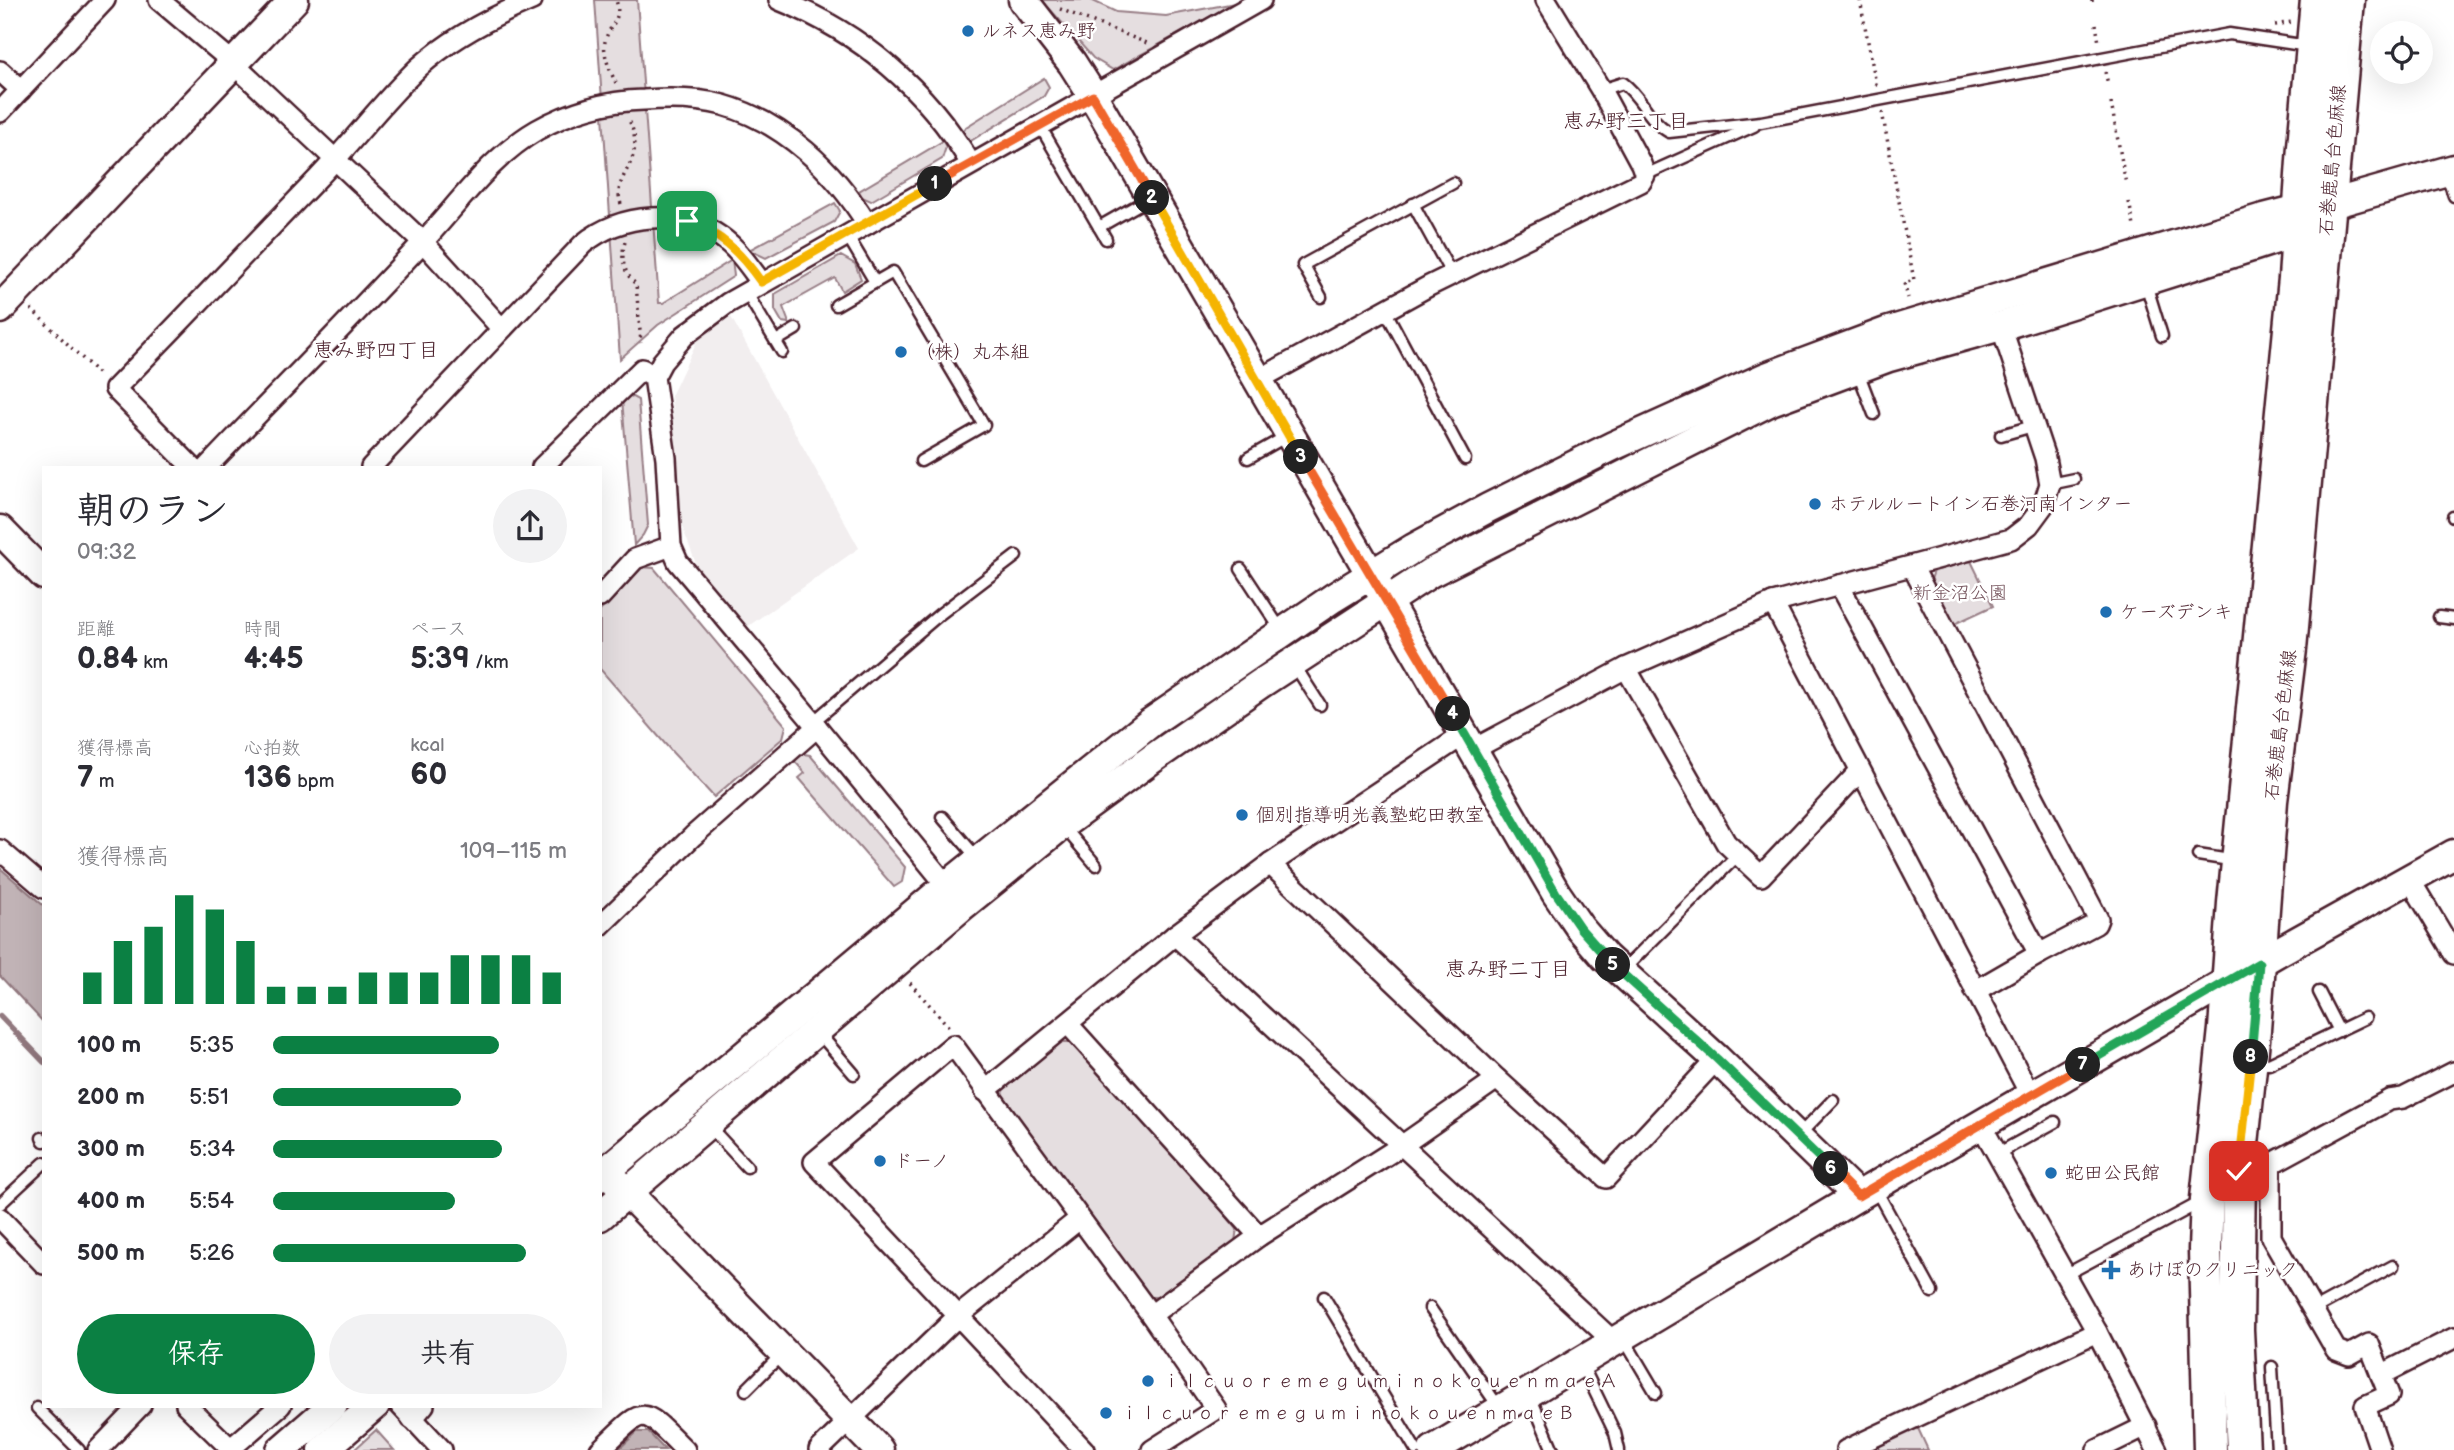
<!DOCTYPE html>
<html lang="ja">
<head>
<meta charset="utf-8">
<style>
  body { margin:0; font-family:"Balsamiq Sans","Klee One",sans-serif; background:#f2f2f3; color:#2b2b33; height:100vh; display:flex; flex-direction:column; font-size:26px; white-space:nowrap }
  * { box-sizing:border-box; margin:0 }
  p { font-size:23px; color:#7c7c81 }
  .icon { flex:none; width:38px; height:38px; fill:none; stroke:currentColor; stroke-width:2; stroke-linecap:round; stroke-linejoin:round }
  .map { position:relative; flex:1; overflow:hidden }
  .panel { position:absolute; left:42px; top:466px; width:560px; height:942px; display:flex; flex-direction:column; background:#fff; border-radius:0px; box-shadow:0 7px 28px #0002 }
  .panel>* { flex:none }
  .controls { position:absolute; left:2370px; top:21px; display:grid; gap:14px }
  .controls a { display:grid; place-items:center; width:63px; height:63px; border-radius:50%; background:#fff; box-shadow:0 7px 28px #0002; font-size:35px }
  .pin { position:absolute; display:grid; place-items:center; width:60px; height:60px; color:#fff; margin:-30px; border-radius:14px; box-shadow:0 4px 10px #0006 }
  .km { position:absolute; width:35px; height:35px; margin:-18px; border-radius:50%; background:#222; color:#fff; font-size:19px; line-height:35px; text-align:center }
  .round { display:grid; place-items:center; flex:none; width:74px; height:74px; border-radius:37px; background:#f2f2f3 }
  .overview { display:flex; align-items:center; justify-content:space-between; height:119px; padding:0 35px }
  h1 { font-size:38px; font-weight:700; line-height:52px }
  .stats { display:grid; grid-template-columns:repeat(3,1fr); gap:10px; height:119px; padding:7px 35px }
  .stats div { display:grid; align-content:center }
  .stats b { font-size:30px; font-weight:700 }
  .stats small { font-size:19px; font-weight:400 }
  .stats p { font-size:19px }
  .chart { height:196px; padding:14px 35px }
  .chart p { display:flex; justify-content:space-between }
  .chart svg { width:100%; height:126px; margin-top:7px; stroke:#0b8043; stroke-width:6 }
  .primary-button { display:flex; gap:14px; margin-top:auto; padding:14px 35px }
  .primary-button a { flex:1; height:80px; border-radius:42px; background:#0b8043; color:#fff; font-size:28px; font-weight:700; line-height:80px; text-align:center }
  .primary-button a+a { background:#f2f2f3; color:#2b2b33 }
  ul { padding:0 35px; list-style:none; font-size:23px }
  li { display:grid; grid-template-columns:112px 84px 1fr; align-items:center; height:52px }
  li i { height:18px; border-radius:9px; background:#0b8043 }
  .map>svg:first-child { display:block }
</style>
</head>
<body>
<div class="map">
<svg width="2454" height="1450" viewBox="0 0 2454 1450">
  <rect width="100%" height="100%" fill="#fff"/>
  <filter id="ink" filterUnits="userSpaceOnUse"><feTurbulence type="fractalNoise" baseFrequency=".0143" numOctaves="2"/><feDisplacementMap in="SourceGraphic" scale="14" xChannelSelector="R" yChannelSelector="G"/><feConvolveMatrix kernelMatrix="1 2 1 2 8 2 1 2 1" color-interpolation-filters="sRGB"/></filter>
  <g filter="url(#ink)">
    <path fill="#f2eeef" d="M731,317L859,548L747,627L699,572L682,526L671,396L699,337Z"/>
    <g fill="#e5dee0" stroke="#987e86" stroke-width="2">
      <path d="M595,0H637L659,303H663L732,260L734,276L658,325L620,359Z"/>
      <path d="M1042,0H1091L1116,12L1166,16L1235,3L1113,70L1093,58Z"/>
      <path d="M1044,78L1049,87L1044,96L969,142L962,134L966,127Z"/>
      <path d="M943,141L946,147L942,159L871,201L862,197L859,191Z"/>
      <path d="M835,203L840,211L834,222L766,258L749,250Z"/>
      <path d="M841,256L855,264L861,279L842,291L835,278L783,307L789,323L782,322L775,310V294Z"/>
      <path d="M627,394L638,400L648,525L643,535L634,545L622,399Z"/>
      <path d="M1971,561L1993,606L1950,626L1929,585L1934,571Z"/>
      <path d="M640,567L654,568L786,726L783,738L714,797L673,753L600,669V611Z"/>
      <path d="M797,753L810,755L905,867L902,882L894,887L799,778L805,773L791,757Z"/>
      <path d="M1055,1042H1072L1208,1194L1237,1229L1234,1247L1165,1297H1151L1002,1099L1003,1087Z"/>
      <path d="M1916,1424L1928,1450H1880L1877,1443Z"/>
      <path d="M376,1430L394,1450H354Z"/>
    </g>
    <g fill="#c1b3b6" stroke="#91787e" stroke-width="2">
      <path d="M0,868L44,906V1023L0,976Z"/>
      <path d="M637,1432H648L665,1450H618Z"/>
    </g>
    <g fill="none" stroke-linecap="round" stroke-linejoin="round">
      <path stroke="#91787e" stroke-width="6" d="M0,1016L44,1062"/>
      <defs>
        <g id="lane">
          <path d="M1601,90L1623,83C1642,97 1648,120 1669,132L1761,122L2229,34L2308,46"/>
          <path d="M1040,126L1106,239"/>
          <path d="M1645,175L1754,126"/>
          <path d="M2447,175L2454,196"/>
          <path d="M1413,204L1452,275"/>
          <path d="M1099,227L1150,198"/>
          <path d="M847,235L875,282"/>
          <path d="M2146,284L2162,336"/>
          <path d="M746,292L782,352"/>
          <path d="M1321,297L1303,265L1453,183"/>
          <path d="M836,305L893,272L984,425L921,461"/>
          <path d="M1385,310L1465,459"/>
          <path d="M776,341L796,329"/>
          <path d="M1858,372L1874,414"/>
          <path d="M2001,435L2033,426"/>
          <path d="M1248,458L1287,436"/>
          <path d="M2050,484L2074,479"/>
          <path d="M2453,517H2454"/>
          <path d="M1241,569L1281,630"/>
          <path d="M2439,617L2454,619"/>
          <path d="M1295,666L1320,705"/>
          <path d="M813,722L940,614L1016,556"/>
          <path d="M942,817L978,859"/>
          <path d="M1063,826L1096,865"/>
          <path d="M2198,855L2236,861"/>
          <path d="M1622,971L1738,855"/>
          <path d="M2319,992L2339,1031"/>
          <path d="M818,1032L854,1074"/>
          <path d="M2255,1063L2269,1064L2365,1018"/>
          <path d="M709,1126L747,1167"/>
          <path d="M1798,1136L1833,1100"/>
          <path d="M42,1138L44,1141"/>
          <path d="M1997,1154L2055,1122"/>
          <path d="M1875,1188L1932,1292"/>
          <path d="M0,1204L44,1163"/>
          <path d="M2065,1275L2201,1202"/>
          <path d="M1324,1297L1416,1450"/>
          <path d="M1430,1308L1500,1409"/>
          <path d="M2312,1310L2393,1266"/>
          <path d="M1624,1339L1656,1393"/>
          <path d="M1582,1365L1615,1433L1619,1450"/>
          <path d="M2272,1367L2277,1450"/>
          <path d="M746,1390L781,1355"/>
          <path d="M1530,1396L1553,1450"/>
          <path d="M37,1408L79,1450"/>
        </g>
        <g id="street">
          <path d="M159,0L223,54L423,242L501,328"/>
          <path d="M779,0C860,32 927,89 971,164"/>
          <path d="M0,71L21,90"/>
          <path d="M0,112L105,0"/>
          <path d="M1256,381L1429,286L1641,182L1645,175L1641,164L1601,90L1546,0"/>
          <path d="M192,467L115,389C183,319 250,249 318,178C352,143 382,102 418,68C451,38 491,17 532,0"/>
          <path d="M207,467C278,393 350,320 420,245C458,205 489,158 537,130C569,112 607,101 644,100C670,98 697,98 723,105C784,122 835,171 867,224"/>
          <path d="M371,467L583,244C621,213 681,208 721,237C738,249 749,266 761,282"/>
          <path d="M542,467L642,369L654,377"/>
          <path d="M1839,585L2039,954L2096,924L2098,919L1912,566"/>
          <path d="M600,597L635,559L671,546"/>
          <path d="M1773,603L2031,1096"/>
          <path d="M1626,668L1726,843L1761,876L1860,771"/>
          <path d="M1474,749L1626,668L1773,603L2011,539L2029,525L2043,506L2050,484L2045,458L2001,326"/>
          <path d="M0,850L44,888"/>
          <path d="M1270,864L1497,1079L1606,1178L1717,1059"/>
          <path d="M2409,878L2454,954"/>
          <path d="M947,886L817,727L678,562L671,546L666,458L654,377L662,362L685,335L728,303L1261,0"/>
          <path d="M600,926L693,836L817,727"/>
          <path d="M1175,935L1613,1341"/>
          <path d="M1975,991L2039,954"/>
          <path d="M1068,1024L1259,1236"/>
          <path d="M985,1091L1175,935L1270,864L1465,734"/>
          <path d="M1981,1125L2097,1332L2157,1450"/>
          <path d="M2271,1164V1237L2336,1350L2349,1355L2369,1344L2389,1395L2365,1406L2380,1450"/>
          <path d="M2239,1172L2271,1164L2389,1100L2403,1098L2454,1072"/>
          <path d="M0,1218L44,1264"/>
          <path d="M1151,1315L1259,1236L1401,1146L1497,1079"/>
          <path d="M2381,1375L2454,1338"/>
          <path d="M186,1405L231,1449"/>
          <path d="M400,1405L442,1450"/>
          <path d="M412,1419L424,1405"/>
          <path d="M98,1450L141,1405"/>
          <path d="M229,1450L281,1405"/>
          <path d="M600,1450C646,1406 639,1404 685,1450"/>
          <path d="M819,1450L957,1317L1078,1220"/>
          <path d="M1084,1450L814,1162L953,1045L1151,1315L1216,1409L1152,1450"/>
          <path d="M1846,1450L2097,1332"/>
          <path d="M2097,1450L2146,1426"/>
        </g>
        <g id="secondary">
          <path d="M1023,0L1072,63L1093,96C1246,363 1403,627 1556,893L1580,928L1605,957L1717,1059L1858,1196"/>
          <path d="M0,309L294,0"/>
          <path d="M0,530L44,575"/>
          <path d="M600,1176L947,886L1150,723L1333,598L1414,548L1488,508L1613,446L1766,377L1886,332L2260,219L2299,209L2328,205L2454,169"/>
          <path d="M617,1182L879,1450"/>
          <path d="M600,1216L961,907L1062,825L1152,759L1260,684L1430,573L1771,401L1889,357L2001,326L2255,246L2298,232L2313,218"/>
          <path d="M281,1450L333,1405"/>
          <path d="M323,1450L375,1405"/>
          <path d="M1433,1450L1858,1196L2278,952L2454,854"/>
        </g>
        <g id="primary">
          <path d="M2210,1450L2205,1249L2207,1199L2225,1029L2234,903L2295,278L2304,146L2317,0"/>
          <path d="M2243,1450L2237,1330L2239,1172L2254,1030L2271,801L2290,649L2348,0"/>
        </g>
      </defs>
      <use href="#lane" stroke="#4a1f2b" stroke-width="15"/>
      <use href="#street" stroke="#4a1f2b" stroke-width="24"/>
      <use href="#secondary" stroke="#4a1f2b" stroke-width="33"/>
      <use href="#primary" stroke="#4a1f2b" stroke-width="37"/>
      <g stroke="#4a1f2b" stroke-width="3.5" stroke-dasharray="2 5" stroke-linecap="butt">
        <path d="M1860,0L1876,84L1873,85"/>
        <path d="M2092,0V3"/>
        <path d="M1060,9L1147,43"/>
        <path d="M2096,24L2099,43"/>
        <path d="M2275,25L2292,22"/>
        <path d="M2105,72L2108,84"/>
        <path d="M616,83C610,71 601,51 606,38C611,23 622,20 616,0"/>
        <path d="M2111,103L2126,184"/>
        <path d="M1882,112L1914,280L1904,283L1908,298"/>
        <path d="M2129,202L2134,226"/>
        <path d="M621,204C610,174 649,163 629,120"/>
        <path d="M625,242C620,258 624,274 636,284L641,343"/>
        <path d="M31,309L101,376"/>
        <path d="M910,983L949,1027"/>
      </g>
      <use href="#lane" stroke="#fff" stroke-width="10"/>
      <use href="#street" stroke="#fff" stroke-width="19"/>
      <use href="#secondary" stroke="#fff" stroke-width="28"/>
      <use href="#primary" stroke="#fff" stroke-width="32"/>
    </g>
  </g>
  <g fill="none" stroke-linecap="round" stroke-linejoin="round" filter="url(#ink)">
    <defs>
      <path id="split-1" d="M687,221C721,234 741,253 761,282L935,184"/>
      <path id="split-2" d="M935,184L1093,96L1152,198"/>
      <path id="split-3" d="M1152,198L1301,457"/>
      <path id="split-4" d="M1301,457L1453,714"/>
      <path id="split-5" d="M1453,714L1556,893L1580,928L1613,965"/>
      <path id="split-6" d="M1613,965L1717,1059L1831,1169"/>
      <path id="split-7" d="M1831,1169L1858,1196L2083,1065"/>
      <path id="split-8" d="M2083,1065L2259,963L2251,1057"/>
      <path id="split-9" d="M2239,1171L2251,1057"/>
    </defs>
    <use href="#split-1" stroke="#fff" stroke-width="14"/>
    <use href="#split-2" stroke="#fff" stroke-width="14"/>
    <use href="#split-3" stroke="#fff" stroke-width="14"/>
    <use href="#split-4" stroke="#fff" stroke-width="14"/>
    <use href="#split-5" stroke="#fff" stroke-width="14"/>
    <use href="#split-6" stroke="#fff" stroke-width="14"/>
    <use href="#split-7" stroke="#fff" stroke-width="14"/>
    <use href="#split-8" stroke="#fff" stroke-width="14"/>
    <use href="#split-9" stroke="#fff" stroke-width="14"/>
    <use href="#split-1" stroke="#f5b400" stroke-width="9"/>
    <use href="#split-2" stroke="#f0652b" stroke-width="9"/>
    <use href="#split-3" stroke="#f5b400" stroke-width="9"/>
    <use href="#split-4" stroke="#f0652b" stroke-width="9"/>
    <use href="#split-5" stroke="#22a559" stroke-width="9"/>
    <use href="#split-6" stroke="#22a559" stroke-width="9"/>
    <use href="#split-7" stroke="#f0652b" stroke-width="9"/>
    <use href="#split-8" stroke="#22a559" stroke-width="9"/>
    <use href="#split-9" stroke="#f5b400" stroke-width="9"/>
  </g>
  <g fill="#1f6fb2" stroke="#fff" stroke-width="2.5">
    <circle cx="968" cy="31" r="7"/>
    <circle cx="901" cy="352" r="7"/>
    <circle cx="1815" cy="504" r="7"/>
    <circle cx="2106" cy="612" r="7"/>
    <circle cx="1242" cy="815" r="7"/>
    <circle cx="880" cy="1161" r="7"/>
    <circle cx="2051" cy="1173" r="7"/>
    <path d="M2107.5 1259.5h7v7h7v7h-7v7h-7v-7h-7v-7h7z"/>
    <circle cx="1148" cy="1381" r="7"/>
    <circle cx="1106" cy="1413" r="7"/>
  </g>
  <g text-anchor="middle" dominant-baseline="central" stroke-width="5" stroke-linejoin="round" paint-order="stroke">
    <g font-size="19" fill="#4a1f2b" stroke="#fff" text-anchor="start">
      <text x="982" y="31">ルネス恵み野</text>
      <text x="915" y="352">（株）丸本組</text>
      <text x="1829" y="504">ホテルルートイン石巻河南インター</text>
      <text x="2120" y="612">ケーズデンキ</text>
      <text x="1256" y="815">個別指導明光義塾蛇田教室</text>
      <text x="894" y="1161">ドーノ</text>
      <text x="2065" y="1173">蛇田公民館</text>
      <text x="2127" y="1270">あけぼのクリニック</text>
      <text x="1162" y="1381">ｉｌｃｕｏｒｅｍｅｇｕｍｉｎｏｋｏｕｅｎｍａｅＡ</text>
      <text x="1120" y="1413">ｉｌｃｕｏｒｅｍｅｇｕｍｉｎｏｋｏｕｅｎｍａｅＢ</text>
    </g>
    <g font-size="19" fill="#4a1f2b" stroke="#fff">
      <text transform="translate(2333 160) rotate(-85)">石巻鹿島台色麻線</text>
      <text transform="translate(2281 725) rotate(-83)">石巻鹿島台色麻線</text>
    </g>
    <g font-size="19" fill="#714f58" stroke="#fff">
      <text x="1960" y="593">新金沼公園</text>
    </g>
    <g font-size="21" fill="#4a1f2b" stroke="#fff">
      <text x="1626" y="121">恵み野三丁目</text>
      <text x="376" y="350">恵み野四丁目</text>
      <text x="1508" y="969">恵み野二丁目</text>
    </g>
  </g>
</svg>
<div class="controls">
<a><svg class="icon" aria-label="locate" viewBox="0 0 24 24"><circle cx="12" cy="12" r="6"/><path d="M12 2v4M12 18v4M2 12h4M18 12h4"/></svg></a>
</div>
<div class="pin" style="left:687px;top:221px;background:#1e9e55"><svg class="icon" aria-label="arrive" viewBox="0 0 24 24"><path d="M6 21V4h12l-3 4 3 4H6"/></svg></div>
<div class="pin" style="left:2239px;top:1171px;background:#d93025"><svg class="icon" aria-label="check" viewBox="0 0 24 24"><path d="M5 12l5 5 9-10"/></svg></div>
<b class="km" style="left:935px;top:184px">1</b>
<b class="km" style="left:1152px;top:198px">2</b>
<b class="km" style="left:1301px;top:457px">3</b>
<b class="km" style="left:1453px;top:714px">4</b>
<b class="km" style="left:1613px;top:965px">5</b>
<b class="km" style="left:1831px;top:1169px">6</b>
<b class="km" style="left:2083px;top:1065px">7</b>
<b class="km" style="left:2251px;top:1057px">8</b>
<section class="panel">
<div class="overview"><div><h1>朝のラン</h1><p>09:32</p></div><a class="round"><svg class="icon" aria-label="share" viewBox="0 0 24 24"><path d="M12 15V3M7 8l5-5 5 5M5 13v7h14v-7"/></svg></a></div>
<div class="stats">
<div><p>距離</p><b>0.84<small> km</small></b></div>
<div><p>時間</p><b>4:45</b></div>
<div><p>ペース</p><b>5:39<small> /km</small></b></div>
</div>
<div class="stats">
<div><p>獲得標高</p><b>7<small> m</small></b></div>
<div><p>心拍数</p><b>136<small> bpm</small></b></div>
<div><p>kcal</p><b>60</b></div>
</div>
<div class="chart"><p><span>獲得標高</span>109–115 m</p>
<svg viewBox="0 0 160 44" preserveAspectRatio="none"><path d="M5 44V33M15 44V22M25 44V17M35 44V6M45 44V11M55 44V22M65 44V38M75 44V38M85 44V38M95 44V33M105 44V33M115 44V33M125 44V27M135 44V27M145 44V27M155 44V33"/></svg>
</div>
<ul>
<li><b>100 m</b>5:35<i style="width:77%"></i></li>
<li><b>200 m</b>5:51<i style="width:64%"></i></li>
<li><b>300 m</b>5:34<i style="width:78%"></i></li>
<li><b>400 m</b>5:54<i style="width:62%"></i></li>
<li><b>500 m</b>5:26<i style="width:86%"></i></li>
</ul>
<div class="primary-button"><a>保存</a><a>共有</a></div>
</section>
</div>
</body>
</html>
